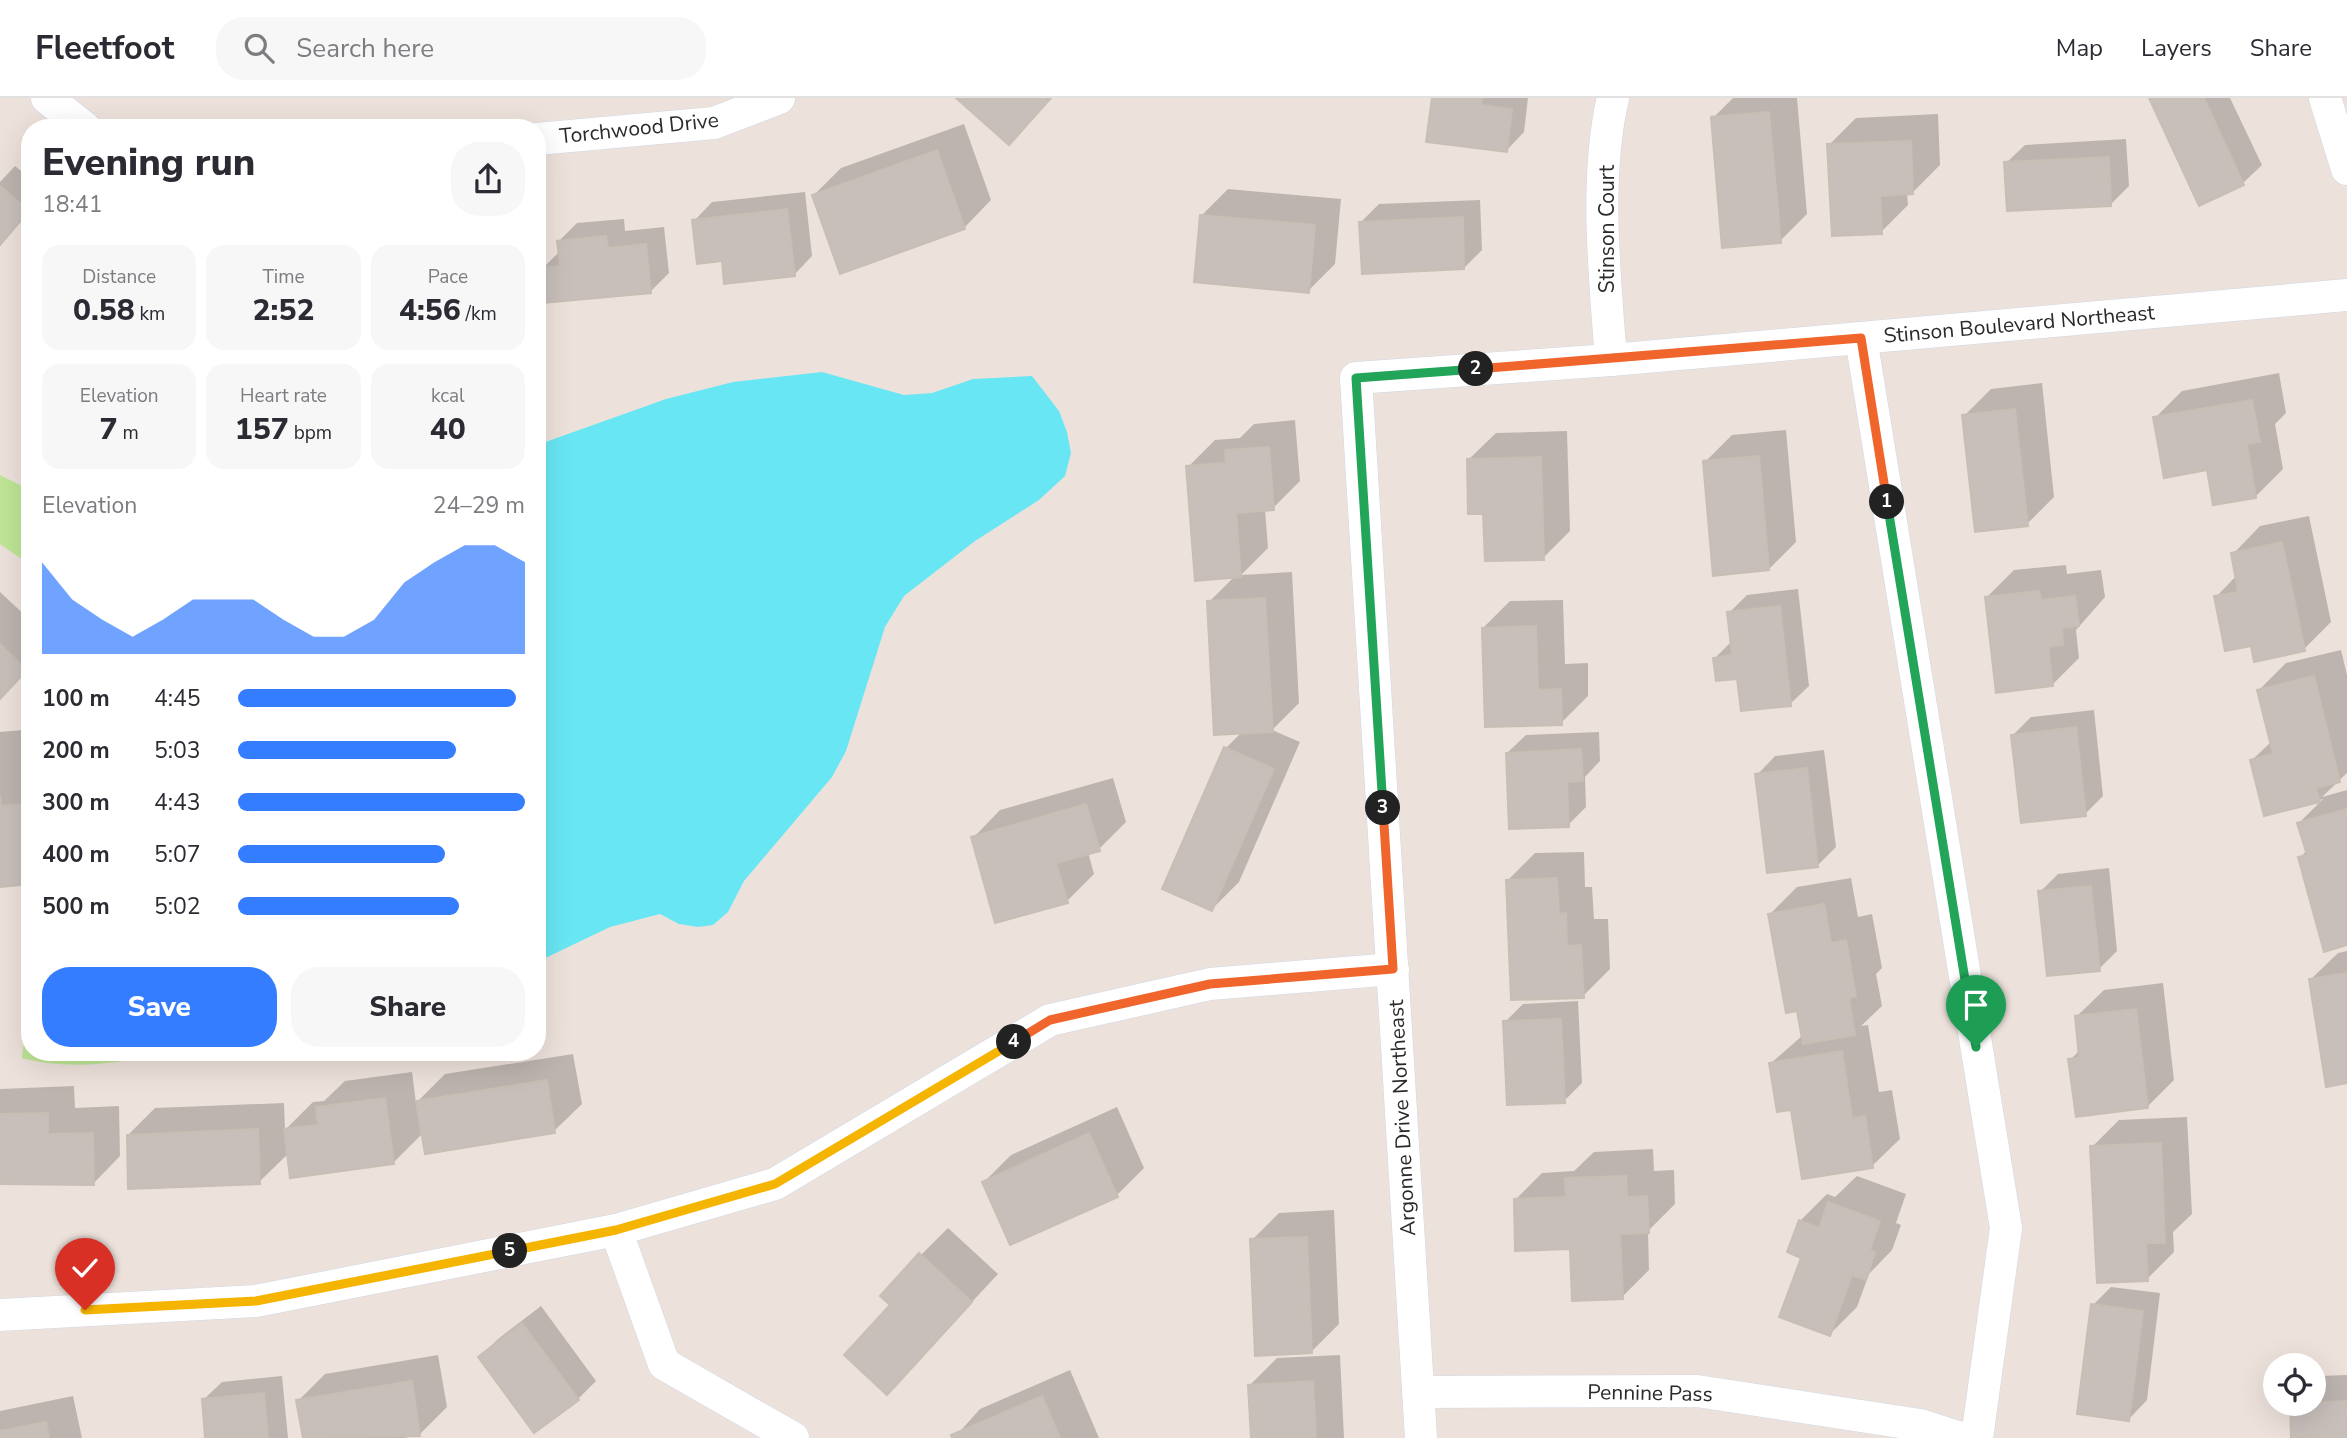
<!DOCTYPE html>
<html lang="en">
<head>
<meta charset="utf-8">
<style>
  body { margin:0; font-family:"Nunito Sans",sans-serif; background:#f7f7f7; color:#2b2b33; height:100vh; display:flex; flex-direction:column; font-size:26px; white-space:nowrap }
  * { box-sizing:border-box; margin:0 }
  p { font-size:23px; color:#7c7c81 }
  .icon { flex:none; width:38px; height:38px; fill:none; stroke:currentColor; stroke-width:2; stroke-linecap:round; stroke-linejoin:round }
  .map { position:relative; flex:1; overflow:hidden }
  .drawer { position:absolute; left:21px; top:21px; width:525px; height:942px; display:flex; flex-direction:column; background:#fff; border-radius:28px; box-shadow:0 7px 28px #0002 }
  .drawer>* { flex:none }
  .controls { position:absolute; left:2263px; top:1255px; display:grid; gap:14px }
  .controls a { display:grid; place-items:center; width:63px; height:63px; border-radius:50%; background:#fff; box-shadow:0 7px 28px #0002; font-size:35px }
  .pin { position:absolute; display:grid; place-items:center; width:60px; height:60px; color:#fff; margin:-72px -30px; border-radius:50% 50% 50% 0; rotate:-45deg; box-shadow:0 0 7px #0007 }
  .pin .icon { rotate:45deg }
  .km { position:absolute; width:35px; height:35px; margin:-18px; border-radius:50%; background:#222; color:#fff; font-size:19px; line-height:35px; text-align:center }
  .round { display:grid; place-items:center; flex:none; width:74px; height:74px; border-radius:28px; background:#f7f7f7 }
  .head { display:flex; align-items:center; justify-content:space-between; height:119px; padding:0 21px }
  h1 { font-size:38px; font-weight:800; line-height:52px }
  .figures { display:grid; grid-template-columns:repeat(3,1fr); gap:10px; height:119px; padding:7px 21px }
  .figures div { display:grid; align-content:center; border-radius:18px; background:#f7f7f7; text-align:center }
  .figures b { font-size:30px; font-weight:800 }
  .figures small { font-size:19px; font-weight:400 }
  .figures p { font-size:19px }
  .chart { height:196px; padding:14px 21px }
  .chart p { display:flex; justify-content:space-between }
  .chart svg { width:100%; height:126px; margin-top:7px; fill:#357dff; opacity:.7 }
  .action { display:flex; gap:14px; margin-top:auto; padding:14px 21px }
  .action a { flex:1; height:80px; border-radius:28px; background:#357dff; color:#fff; font-size:28px; font-weight:800; line-height:80px; text-align:center }
  .action a+a { background:#f7f7f7; color:#2b2b33 }
  ul { padding:0 21px; list-style:none; font-size:23px }
  li { display:grid; grid-template-columns:112px 84px 1fr; align-items:center; height:52px }
  li i { height:18px; border-radius:9px; background:#357dff }
  header { display:flex; align-items:center; gap:42px; box-sizing:border-box; height:98px; padding:0 35px; background:#fff; border-bottom:2px solid #e1e1e2 }
  header strong { font-size:33px }
  nav { display:flex; gap:38px; margin-inline-start:auto; font-size:24px }
  .search { width:490px; height:63px; background:#f7f7f7; display:flex; align-items:center; gap:18px; box-sizing:border-box; padding:0 24px; border-radius:28px; color:#7c7c81; font-size:26px }
  .map>svg:first-child { display:block }
</style>
</head>
<body>
<header>
<strong>Fleetfoot</strong>
<div class="search"><svg class="icon" aria-label="search" viewBox="0 0 24 24"><circle cx="10" cy="10" r="6"/><path d="M15 15l6 6"/></svg>Search here</div>
<nav><a>Map</a><a>Layers</a><a>Share</a></nav>
</header>
<div class="map">
<svg width="2347" height="1340" viewBox="0 0 2347 1340">
  <rect width="100%" height="100%" fill="#ede2db"/>
  <g fill="#bee695">
    <path d="M0,377L30,392V467L0,446Z"/>
    <path d="M30,886V954H169C122,965 70,973 22,960Z"/>
  </g>
  <path fill="#69e6f3" d="M822,274L904,297L932,295L973,281L1032,278L1059,313L1067,334L1071,355L1065,378L1039,402L975,443L904,498L885,529L846,653L832,679L744,783L728,814L713,827L698,829L679,826L660,816L610,829L537,864V347L666,301L733,284Z"/>
  <g fill="#0003">
    <path d="M1433,0H1528L1524,34L1506,53Z"/>
    <path d="M1733,0H1797L1807,116L1780,143L1713,20Z"/>
    <path d="M2151,0H2230L2262,67L2243,85L2200,106Z"/>
    <path d="M1938,16L1940,67L1913,94L1907,95L1908,107L1881,134L1829,47L1856,20Z"/>
    <path d="M964,26L991,102L964,130L814,97L841,70Z"/>
    <path d="M2126,41L2129,88L2111,106L2006,65L2025,47Z"/>
    <path d="M15,68L30,80V112L0,148V84Z"/>
    <path d="M1228,91L1341,101L1335,166L1308,193L1201,118Z"/>
    <path d="M805,94L812,158L794,177L723,161L694,123L712,104Z"/>
    <path d="M1480,102L1482,152L1464,170L1361,124L1379,106Z"/>
    <path d="M624,121L625,133L664,129L669,175L651,193L542,171L560,153L559,143L577,125Z"/>
    <path d="M2279,275L2286,315L2275,326L2283,371L2256,398L2209,370L2155,320L2182,293Z"/>
    <path d="M2042,285L2054,399L2027,426L1964,318L1991,291Z"/>
    <path d="M1295,322L1300,383L1273,410L1265,411L1268,450L1241,477L1292,474L1299,605L1272,632L1300,644L1239,784L1212,811L1226,650L1242,634L1209,504L1235,478L1188,369L1215,342L1240,340L1254,326Z"/>
    <path d="M1786,332L1796,444L1769,471L1705,364L1732,337Z"/>
    <path d="M1567,333L1570,433L1543,460L1468,362L1496,335Z"/>
    <path d="M2309,418L2331,524L2304,551L2252,546L2216,499L2237,477L2233,456L2260,428Z"/>
    <path d="M2066,467L2067,476L2101,472L2105,499L2076,532L2079,560L2052,587L1987,499L2014,472Z"/>
    <path d="M1798,491L1809,588L1790,606L1739,579L1715,560L1732,543L1729,515L1747,497Z"/>
    <path d="M0,494L30,522V569L0,600Z"/>
    <path d="M1563,502L1565,566L1588,565V598L1561,625L1483,530L1510,503Z"/>
    <path d="M2341,552L2347,577V675L2322,699L2347,692V846L2300,760L2307,752L2299,725L2323,701L2265,716L2252,662L2272,643L2259,592L2286,565Z"/>
    <path d="M2094,612L2103,698L2085,716L2013,637L2031,619Z"/>
    <path d="M23,632L30,681V784L0,787V634Z"/>
    <path d="M1599,634L1600,663L1585,679L1586,709L1568,727L1507,655L1526,637Z"/>
    <path d="M1824,652L1836,749L1818,767L1757,677L1775,658Z"/>
    <path d="M1113,680L1126,724L1099,751L1088,754L1094,776L1067,803L973,740L1000,712Z"/>
    <path d="M1584,754L1585,789H1592L1594,821H1608L1610,871L1583,898L1508,782L1535,755Z"/>
    <path d="M2109,770L2117,853L2099,871L2040,794L2058,776Z"/>
    <path d="M1851,780L1858,819L1872,816L1882,870L1876,876L1882,908L1861,928L1868,927L1879,994L1892,992L1900,1041L1872,1068L1793,1010L1771,965L1803,937L1799,911L1770,816L1797,789Z"/>
    <path d="M2347,853V984L2310,882L2338,855Z"/>
    <path d="M2163,885L2174,982L2147,1009L2070,962L2080,952L2076,919L2104,892Z"/>
    <path d="M1578,903L1582,985L1564,1003L1505,924L1523,906Z"/>
    <path d="M573,956L582,1006L554,1033L423,1035L393,1065L289,1055L259,1084L128,1037L155,1010L284,1005L285,1032L313,1004L324,1003L345,983L412,974L416,1005L445,976Z"/>
    <path d="M74,988L75,1010L119,1008L120,1058L93,1086L0,1085V991Z"/>
    <path d="M1117,1009L1144,1070L1117,1097L984,1084L1011,1057Z"/>
    <path d="M2187,1019L2192,1116L2173,1134L2174,1154L2147,1181L2092,1049L2119,1022Z"/>
    <path d="M1653,1051L1654,1073L1674,1072L1675,1106L1648,1133L1649,1172L1622,1199L1572,1149L1515,1102L1542,1075L1574,1073L1594,1054Z"/>
    <path d="M1857,1078L1906,1096L1896,1125L1901,1127L1892,1152L1869,1176L1857,1209L1830,1236L1804,1158L1800,1123L1827,1096L1835,1099Z"/>
    <path d="M1334,1112L1339,1226L1312,1253L1252,1142L1279,1115Z"/>
    <path d="M948,1130L998,1176L887,1295L892,1207L921,1157Z"/>
    <path d="M2111,1189L2160,1195L2147,1302L2129,1321L2093,1207Z"/>
    <path d="M541,1208L596,1283L578,1301L480,1259L498,1241Z"/>
    <path d="M438,1257L447,1309L420,1336L404,1340H304L298,1303L325,1276Z"/>
    <path d="M1340,1257L1344,1340H1253L1250,1287L1277,1260Z"/>
    <path d="M1070,1272L1099,1340H954L980,1311Z"/>
    <path d="M2347,1277V1340H2293L2292,1306H2314V1284L2319,1278Z"/>
    <path d="M282,1278L288,1340H207L203,1302L222,1284Z"/>
    <path d="M73,1298L82,1340H0V1313Z"/>
  </g>
  <g fill="#c8bfbb" stroke="#c8beb4" stroke-width="2">
    <path d="M956,0H1051L1009,47Z"/>
    <path d="M1432,0H1482L1481,7L1512,11L1507,54L1426,44Z"/>
    <path d="M2149,0H2204L2244,87L2199,108Z"/>
    <path d="M1769,14L1781,145L1722,150L1711,19Z"/>
    <path d="M1911,43L1913,96L1880,98L1882,136L1832,138L1827,46Z"/>
    <path d="M937,52L965,131L840,176L812,97Z"/>
    <path d="M2109,59L2111,108L2007,113L2004,64Z"/>
    <path d="M0,88L29,113L0,147Z"/>
    <path d="M787,111L795,178L724,186L722,163L697,166L692,122Z"/>
    <path d="M1200,117L1315,127L1309,195L1194,184Z"/>
    <path d="M1463,119L1464,171L1362,176L1359,124Z"/>
    <path d="M606,138L608,150L646,146L651,195L543,205L540,170L560,168L557,143Z"/>
    <path d="M2252,302L2260,344L2247,346L2256,400L2213,407L2207,372L2164,380L2153,319Z"/>
    <path d="M2015,311L2028,428L1975,434L1962,317Z"/>
    <path d="M1269,349L1274,412L1236,415L1241,479L1195,483L1186,368L1226,365L1225,352Z"/>
    <path d="M1759,358L1769,472L1713,478L1703,363Z"/>
    <path d="M1541,359L1544,462L1485,463L1483,416H1468L1467,361Z"/>
    <path d="M2282,444L2305,553L2254,564L2251,548L2225,553L2214,498L2238,494L2231,455Z"/>
    <path d="M2039,493L2041,502L2075,498L2079,528L2062,530L2063,547L2048,549L2053,588L1996,595L1985,499Z"/>
    <path d="M1265,500L1273,634L1214,637L1207,503Z"/>
    <path d="M1780,508L1791,608L1741,613L1737,581L1716,583L1713,560L1732,557L1727,514Z"/>
    <path d="M1536,528L1538,592L1561,591L1562,627L1485,629L1482,530Z"/>
    <path d="M0,546L27,572L0,601Z"/>
    <path d="M2314,578L2340,684L2316,690L2320,704L2264,718L2250,662L2273,656L2257,592Z"/>
    <path d="M2076,629L2086,718L2021,725L2011,637Z"/>
    <path d="M1224,649L1274,671L1212,813L1162,791Z"/>
    <path d="M1581,651L1583,683L1567,684L1569,729L1509,731L1506,655Z"/>
    <path d="M1807,670L1818,769L1767,775L1755,676Z"/>
    <path d="M0,697L1,708L23,706L30,786L0,789Z"/>
    <path d="M1086,706L1100,753L1056,765L1068,805L995,825L971,739Z"/>
    <path d="M2347,711V847L2324,854L2298,759L2307,757L2297,725Z"/>
    <path d="M1557,780L1559,816L1566,815L1567,848L1581,847L1584,900L1511,902L1506,782Z"/>
    <path d="M2091,788L2100,873L2047,878L2038,793Z"/>
    <path d="M1824,806L1831,845L1846,842L1856,898L1849,900L1855,937L1803,946L1797,913L1786,915L1768,816Z"/>
    <path d="M2347,875V985L2326,989L2309,881Z"/>
    <path d="M2136,911L2148,1010L2076,1019L2068,961L2079,960L2075,918Z"/>
    <path d="M1561,921L1565,1005L1507,1007L1503,923Z"/>
    <path d="M1842,953L1852,1020L1865,1018L1873,1070L1802,1081L1791,1012L1777,1014L1769,965Z"/>
    <path d="M547,982L555,1035L425,1056L416,1003Z"/>
    <path d="M385,1000L394,1066L290,1080L284,1031L318,1027L316,1009Z"/>
    <path d="M48,1015V1036L93,1035L94,1087L0,1086V1016Z"/>
    <path d="M258,1031L260,1086L128,1091L127,1037Z"/>
    <path d="M1089,1035L1118,1099L1010,1147L982,1084Z"/>
    <path d="M2161,1045L2165,1145H2146L2148,1183L2097,1185L2090,1048Z"/>
    <path d="M1626,1078L1627,1099L1647,1098L1649,1135L1620,1136L1623,1201L1572,1203L1570,1151L1515,1153L1514,1101L1566,1099L1565,1080Z"/>
    <path d="M1828,1104L1880,1123L1870,1152L1875,1154L1866,1182L1852,1177L1830,1238L1779,1219L1801,1160L1787,1154L1799,1122L1819,1130Z"/>
    <path d="M1307,1139L1312,1255L1255,1258L1250,1141Z"/>
    <path d="M919,1155L972,1204L887,1297L844,1257L890,1207L880,1198Z"/>
    <path d="M2091,1206L2143,1213L2129,1323L2077,1316Z"/>
    <path d="M522,1225L579,1302L534,1335L478,1259Z"/>
    <path d="M412,1283L420,1338L303,1340L296,1302Z"/>
    <path d="M1313,1283L1316,1340H1251L1248,1287Z"/>
    <path d="M264,1295L268,1340H205L202,1301Z"/>
    <path d="M1042,1298L1060,1340H952L951,1337Z"/>
    <path d="M2347,1303V1340H2291L2290,1306Z"/>
    <path d="M46,1324L49,1340H0V1333Z"/>
  </g>
  <g fill="none" stroke-linecap="round" stroke-linejoin="round">
    <defs>
      <g id="street">
        <path d="M47,0L85,30"/>
        <path d="M2325,0L2347,71"/>
        <path d="M537,41L714,25L779,0"/>
        <path d="M1861,240L2006,1130L1977,1340"/>
        <path d="M1611,262C1605,180 1594,80 1613,0"/>
        <path d="M616,1132L664,1266L793,1340"/>
        <path d="M0,1217L256,1203L616,1132L775,1086L1050,922L1210,886L1393,871"/>
        <path d="M1418,1294L1697,1293L1920,1327L1961,1340"/>
        <path d="M1421,1340L1356,280L1611,262L2347,197"/>
      </g>
    </defs>
    <use href="#street" stroke="#d0d7e3" stroke-width="33"/>
    <use href="#street" stroke="#fff" stroke-width="32"/>
  </g>
  <g fill="none" stroke-linecap="round" stroke-linejoin="round">
    <defs>
      <path id="split-1" d="M1887,404L1976,949"/>
      <path id="split-2" d="M1476,271L1861,240L1887,404"/>
      <path id="split-3" d="M1383,710L1356,280L1476,271"/>
      <path id="split-4" d="M1014,944L1050,922L1210,886L1393,871L1383,710"/>
      <path id="split-5" d="M510,1153L616,1132L775,1086L1014,944"/>
      <path id="split-6" d="M85,1212L256,1203L510,1153"/>
    </defs>
    <use href="#split-1" stroke="#fff" stroke-width="14"/>
    <use href="#split-2" stroke="#fff" stroke-width="14"/>
    <use href="#split-3" stroke="#fff" stroke-width="14"/>
    <use href="#split-4" stroke="#fff" stroke-width="14"/>
    <use href="#split-5" stroke="#fff" stroke-width="14"/>
    <use href="#split-6" stroke="#fff" stroke-width="14"/>
    <use href="#split-1" stroke="#22a559" stroke-width="9"/>
    <use href="#split-2" stroke="#f0652b" stroke-width="9"/>
    <use href="#split-3" stroke="#22a559" stroke-width="9"/>
    <use href="#split-4" stroke="#f0652b" stroke-width="9"/>
    <use href="#split-5" stroke="#f5b400" stroke-width="9"/>
    <use href="#split-6" stroke="#f5b400" stroke-width="9"/>
  </g>
  <g text-anchor="middle" dominant-baseline="central" stroke-width="5" stroke-linejoin="round" paint-order="stroke">
    <g font-size="21" fill="#2a2a2a" stroke="#fff">
      <text transform="translate(639 30) rotate(-6)">Torchwood Drive</text>
      <text transform="translate(1607 131) rotate(-90)">Stinson Court</text>
      <text transform="translate(2019 226) rotate(-5)">Stinson Boulevard Northeast</text>
      <text transform="translate(1402 1020) rotate(-93)">Argonne Drive Northeast</text>
      <text transform="translate(1650 1295) rotate(1)">Pennine Pass</text>
    </g>
  </g>
</svg>
<div class="controls">
<a><svg class="icon" aria-label="locate" viewBox="0 0 24 24"><circle cx="12" cy="12" r="6"/><path d="M12 2v4M12 18v4M2 12h4M18 12h4"/></svg></a>
</div>
<div class="pin" style="left:1976px;top:949px;background:#1e9e55"><svg class="icon" aria-label="arrive" viewBox="0 0 24 24"><path d="M6 21V4h12l-3 4 3 4H6"/></svg></div>
<div class="pin" style="left:85px;top:1212px;background:#d93025"><svg class="icon" aria-label="check" viewBox="0 0 24 24"><path d="M5 12l5 5 9-10"/></svg></div>
<b class="km" style="left:1887px;top:404px">1</b>
<b class="km" style="left:1476px;top:271px">2</b>
<b class="km" style="left:1383px;top:710px">3</b>
<b class="km" style="left:1014px;top:944px">4</b>
<b class="km" style="left:510px;top:1153px">5</b>
<section class="drawer">
<div class="head"><div><h1>Evening run</h1><p>18:41</p></div><a class="round"><svg class="icon" aria-label="share" viewBox="0 0 24 24"><path d="M12 15V3M7 8l5-5 5 5M5 13v7h14v-7"/></svg></a></div>
<div class="figures">
<div><p>Distance</p><b>0.58<small> km</small></b></div>
<div><p>Time</p><b>2:52</b></div>
<div><p>Pace</p><b>4:56<small> /km</small></b></div>
</div>
<div class="figures">
<div><p>Elevation</p><b>7<small> m</small></b></div>
<div><p>Heart rate</p><b>157<small> bpm</small></b></div>
<div><p>kcal</p><b>40</b></div>
</div>
<div class="chart"><p><span>Elevation</span>24–29 m</p>
<svg viewBox="0 0 160 44" preserveAspectRatio="none"><path d="M0 44V12L10 25L20 32L30 38L40 32L50 25L60 25L70 25L80 32L90 38L100 38L110 32L120 19L130 12L140 6L150 6L160 12V44z"/></svg>
</div>
<ul>
<li><b>100 m</b>4:45<i style="width:97%"></i></li>
<li><b>200 m</b>5:03<i style="width:76%"></i></li>
<li><b>300 m</b>4:43<i style="width:100%"></i></li>
<li><b>400 m</b>5:07<i style="width:72%"></i></li>
<li><b>500 m</b>5:02<i style="width:77%"></i></li>
</ul>
<div class="action"><a>Save</a><a>Share</a></div>
</section>
</div>
</body>
</html>
